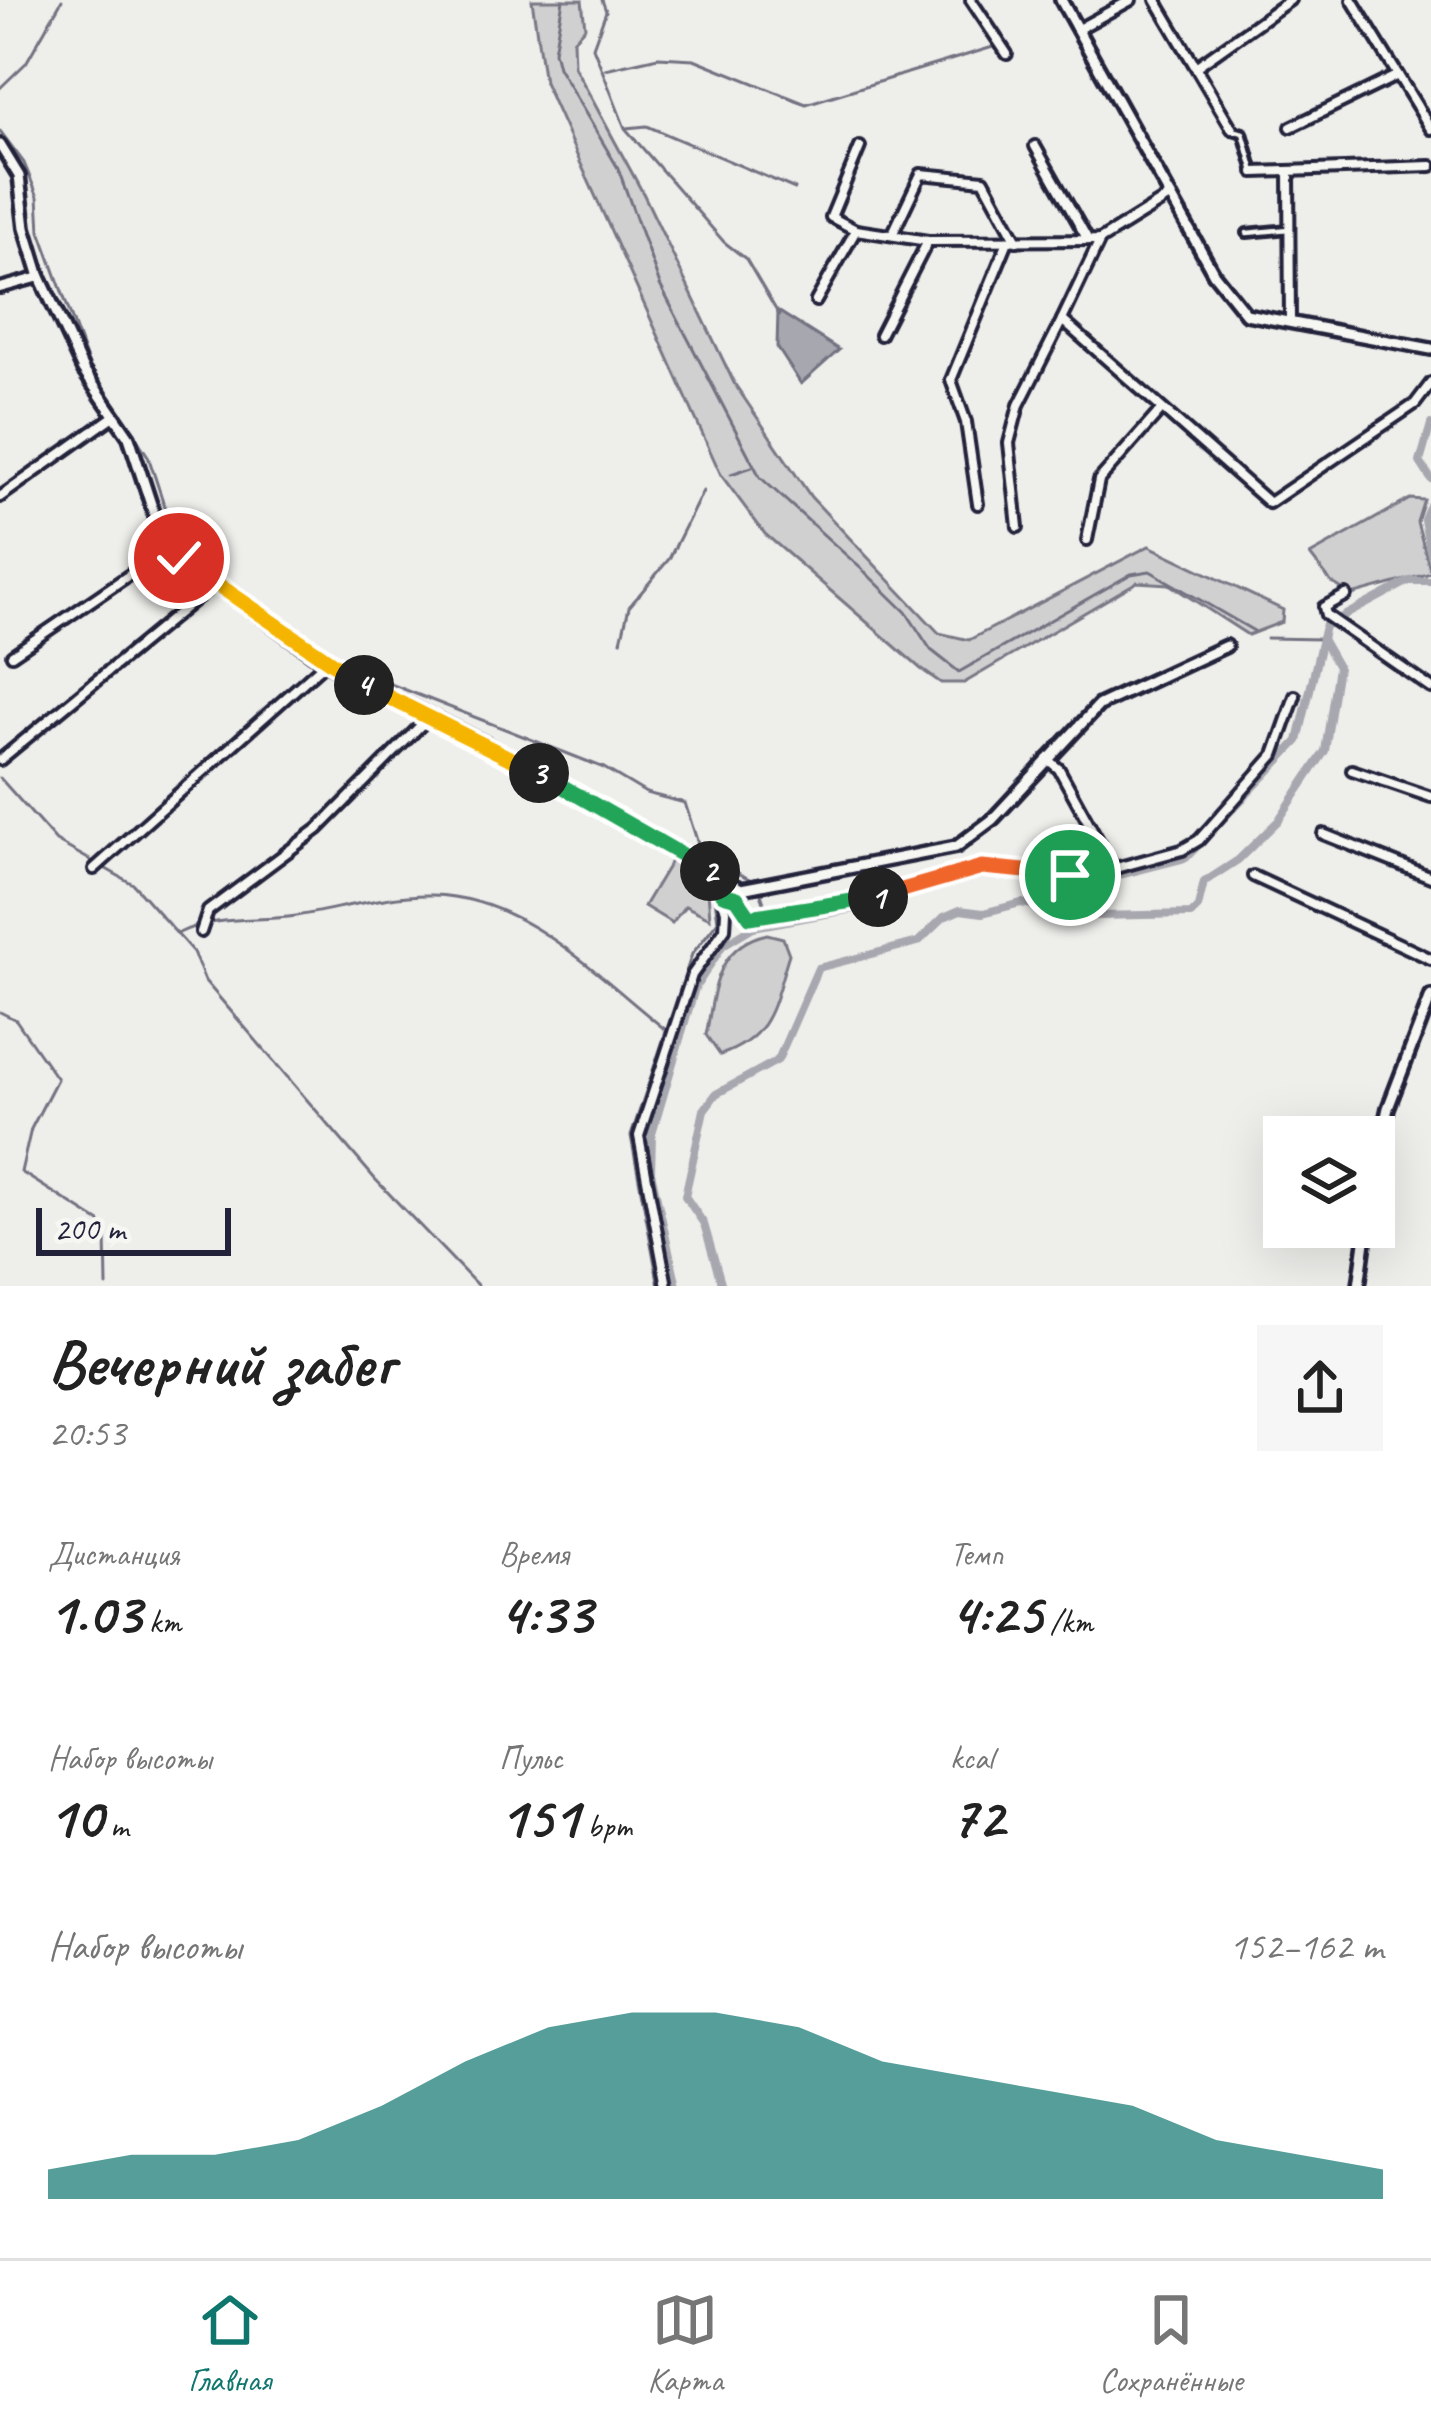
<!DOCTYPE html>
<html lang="ru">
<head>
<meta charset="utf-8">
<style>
  body { margin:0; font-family:Caveat,sans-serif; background:#f6f6f6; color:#222; height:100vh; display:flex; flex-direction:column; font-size:45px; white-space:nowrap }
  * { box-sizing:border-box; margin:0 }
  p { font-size:39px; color:#767676 }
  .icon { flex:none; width:66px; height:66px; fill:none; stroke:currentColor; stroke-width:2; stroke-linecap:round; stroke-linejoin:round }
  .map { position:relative; height:1286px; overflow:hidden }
  .drawer { display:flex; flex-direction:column; background:#fff; flex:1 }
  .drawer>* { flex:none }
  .tools { position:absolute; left:1263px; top:1116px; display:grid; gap:24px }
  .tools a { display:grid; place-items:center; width:132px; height:132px; border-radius:0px; background:#fff; box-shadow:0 12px 48px #0002; font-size:60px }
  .scale { position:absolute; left:36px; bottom:30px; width:195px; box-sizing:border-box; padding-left:12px; border:6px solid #22223b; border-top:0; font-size:33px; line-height:42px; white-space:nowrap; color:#22223b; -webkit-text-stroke:9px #f6f6f2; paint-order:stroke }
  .pin { position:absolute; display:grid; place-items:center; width:102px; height:102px; color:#fff; margin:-51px; border:6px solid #fff; border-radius:50%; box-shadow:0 3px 12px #0007 }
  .km { position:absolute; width:60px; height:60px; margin:-30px; border-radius:50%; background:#222; color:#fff; font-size:33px; line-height:60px; text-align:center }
  .round { display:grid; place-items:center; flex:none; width:126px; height:126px; border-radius:0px; background:#f6f6f6 }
  .overview { display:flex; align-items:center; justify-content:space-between; height:204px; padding:0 48px }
  h1 { font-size:66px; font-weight:700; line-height:90px }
  .figures { display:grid; grid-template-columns:repeat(3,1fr); gap:18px; height:204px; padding:12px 48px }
  .figures div { display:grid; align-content:center }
  .figures b { font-size:60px; font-weight:700 }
  .figures small { font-size:33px; font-weight:400 }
  .figures p { font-size:33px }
  .chart { height:336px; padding:24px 48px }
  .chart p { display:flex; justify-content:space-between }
  .chart svg { width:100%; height:216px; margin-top:12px; fill:#0f766e; opacity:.7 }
  .tabs { display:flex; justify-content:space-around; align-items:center; height:168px; border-top:3px solid #e0e0e0; background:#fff; font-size:33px; color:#767676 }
  .tabs a { display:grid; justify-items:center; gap:6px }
  .tabs .selected { color:#0f766e }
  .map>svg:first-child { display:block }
</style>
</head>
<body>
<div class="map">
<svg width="1431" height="1286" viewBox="0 0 1431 1286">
  <rect width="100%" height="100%" fill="#eeeeeb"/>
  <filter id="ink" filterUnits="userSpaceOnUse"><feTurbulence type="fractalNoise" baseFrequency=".00833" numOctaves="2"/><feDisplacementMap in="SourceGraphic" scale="24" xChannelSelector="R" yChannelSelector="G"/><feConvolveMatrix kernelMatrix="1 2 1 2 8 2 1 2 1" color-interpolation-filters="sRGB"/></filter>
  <g filter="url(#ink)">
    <g fill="#d0d0d1" stroke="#797986" stroke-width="3">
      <path d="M532,0H582L585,27L573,40L574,66L644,195L734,383L811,497L939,633L969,640L1149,546L1283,610L1282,622L1248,635L1169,584L1137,582L964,683H941L921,669L765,534L721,475L544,82Z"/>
      <path d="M1410,499L1424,500L1417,522L1431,573L1352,595L1331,582L1310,555Z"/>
      <path d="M674,856L707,878L710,918L685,906L672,923L644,906Z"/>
      <path d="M767,934L783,938L789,954C773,1003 773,1037 720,1055L706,1035C715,992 714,946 767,934Z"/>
    </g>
    <path fill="#a7a7af" stroke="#727281" stroke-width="3" d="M778,311L839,350L801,384L777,347Z"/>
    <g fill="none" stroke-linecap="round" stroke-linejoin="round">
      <g stroke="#727281" stroke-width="3">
        <path d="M563,0L554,51L558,67L618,168L660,285L760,477L867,574L906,612L931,650L959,672L1131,574L1150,571L1254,631"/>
        <path d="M602,0L606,11L593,47L625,128L724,242L746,259L779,315"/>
        <path d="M605,69L658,57L694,59L806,104L993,47"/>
        <path d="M0,88L26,63L62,0"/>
        <path d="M626,128L647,126L795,189"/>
        <path d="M0,131L24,163L38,197L40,231L89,366L148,456L177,544L327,656L355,670L604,768L646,793L685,803L701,853L755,882"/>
        <path d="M731,474L752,467"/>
        <path d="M1267,638L1322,639"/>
        <path d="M621,641L629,607L669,559L703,491"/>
        <path d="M0,778L56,841L133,884L193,952L205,981L375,1179L478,1286"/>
        <path d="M761,894L771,924"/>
        <path d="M179,933C215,915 257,922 296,916C339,909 389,894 432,895C526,897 597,976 666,1030"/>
        <path d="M0,1012L16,1020L57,1079L31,1129L21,1172L100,1222L106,1234L107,1286"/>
        <path d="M659,1286L631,1136L692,954L718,921L714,891"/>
      </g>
      <g stroke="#a7a7af" stroke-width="8">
        <path d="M1431,424L1420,462L1431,479"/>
        <path d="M1431,503L1424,520L1431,555"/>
        <path d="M677,1286L651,1172L652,1134L695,988L723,945L753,927L865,907L991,872L1085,884L1186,858L1298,741L1325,626L1409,581H1431"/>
        <path d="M722,1286L704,1224L685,1196L704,1110L716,1094L778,1060L818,968L918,942L944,917L960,910L983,913L1021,903L1097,916L1191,914L1198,907L1204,882L1238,860L1278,821L1325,751L1338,667L1322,639"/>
      </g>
      <defs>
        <g id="pedestrian">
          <path d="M1233,130L1243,133L1254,172"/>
          <path d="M1247,233L1289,229"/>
        </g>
        <g id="minor">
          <path d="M971,0L1007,54"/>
          <path d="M1156,0L1232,129"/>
          <path d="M1352,0L1431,129"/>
          <path d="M1080,28L1131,0"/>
          <path d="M1197,66L1290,0"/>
          <path d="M1291,127L1398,75"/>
          <path d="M1035,146L1088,240"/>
          <path d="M860,147L831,217L856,230L928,241L1100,240L1171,196"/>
          <path d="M1289,171L1290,322"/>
          <path d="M1254,172L1431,166"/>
          <path d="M892,235L921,174L984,180L1017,241"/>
          <path d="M1100,240L1062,320L1269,503L1415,404L1431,383"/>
          <path d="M0,288L40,277"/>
          <path d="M816,301L856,230"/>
          <path d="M880,335L928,241"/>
          <path d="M0,497L114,416"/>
          <path d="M978,504L966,422L951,380L1008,241"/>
          <path d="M1018,527L1009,443L1019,405L1062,320"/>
          <path d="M1087,540L1099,480L1161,410"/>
          <path d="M1346,595L1324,607L1326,615L1431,688"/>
          <path d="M12,655L154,558L166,541"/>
          <path d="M1047,759L1059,769L1114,869"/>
          <path d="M0,760L214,584"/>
          <path d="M1352,770L1431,797"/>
          <path d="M1323,834L1431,877"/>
          <path d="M94,869L325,663"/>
          <path d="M1253,876L1431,959"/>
          <path d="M741,889V908L750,918H764L889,895L982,867L1090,875L1182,850L1199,840L1274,755L1295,696"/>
          <path d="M201,932L208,911L318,829L430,716"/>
          <path d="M667,1286L639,1136L692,975L725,929L726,911L715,875"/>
        </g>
        <path id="tertiary" d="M1061,0L1214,274L1246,314L1431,349"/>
        <g id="secondary">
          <path d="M0,145L19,176L25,228L40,277L83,370L129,437L157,523L180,558L325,663L485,743L741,889L956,847L992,820L1099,705L1226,646"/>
          <path d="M1374,1171L1388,1108L1431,996"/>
          <path d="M1359,1286L1367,1227"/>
        </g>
      </defs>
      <use href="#pedestrian" stroke="#22223b" stroke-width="14"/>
      <use href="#minor" stroke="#22223b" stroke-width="16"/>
      <use href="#tertiary" stroke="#22223b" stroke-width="18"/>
      <use href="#secondary" stroke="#22223b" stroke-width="18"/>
      <use href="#pedestrian" stroke="#f6f6f2" stroke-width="4.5"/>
      <use href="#minor" stroke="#f6f6f2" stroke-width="8"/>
      <use href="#tertiary" stroke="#f6f6f2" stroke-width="9"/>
      <use href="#secondary" stroke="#f6f6f2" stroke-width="9"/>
    </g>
  </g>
  <g fill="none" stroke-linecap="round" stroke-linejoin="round" filter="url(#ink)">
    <defs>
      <path id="split-1" d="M878,897L982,867L1070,875"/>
      <path id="split-2" d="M710,871L723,894L737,898L750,917L878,897"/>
      <path id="split-3" d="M539,773L710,871"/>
      <path id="split-4" d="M364,685L539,773"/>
      <path id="split-5" d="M179,558L364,685"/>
    </defs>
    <use href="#split-1" stroke="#fff" stroke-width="24"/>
    <use href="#split-2" stroke="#fff" stroke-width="24"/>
    <use href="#split-3" stroke="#fff" stroke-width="24"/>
    <use href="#split-4" stroke="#fff" stroke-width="24"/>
    <use href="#split-5" stroke="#fff" stroke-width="24"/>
    <use href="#split-1" stroke="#f0652b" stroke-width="15"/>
    <use href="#split-2" stroke="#22a559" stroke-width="15"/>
    <use href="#split-3" stroke="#22a559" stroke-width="15"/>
    <use href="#split-4" stroke="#f5b400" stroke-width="15"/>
    <use href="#split-5" stroke="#f5b400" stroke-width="15"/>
  </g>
</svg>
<div class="tools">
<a><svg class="icon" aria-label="layers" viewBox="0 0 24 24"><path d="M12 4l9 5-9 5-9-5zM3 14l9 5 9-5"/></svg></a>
</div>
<div class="scale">200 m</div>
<div class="pin" style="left:1070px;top:875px;background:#1e9e55"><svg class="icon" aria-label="arrive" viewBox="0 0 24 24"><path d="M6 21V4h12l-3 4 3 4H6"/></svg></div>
<div class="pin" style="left:179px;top:558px;background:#d93025"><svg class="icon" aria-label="check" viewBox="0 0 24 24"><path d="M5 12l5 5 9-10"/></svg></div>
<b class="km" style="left:878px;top:897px">1</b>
<b class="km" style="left:710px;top:871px">2</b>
<b class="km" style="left:539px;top:773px">3</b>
<b class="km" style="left:364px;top:685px">4</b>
</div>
<section class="drawer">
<div class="overview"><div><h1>Вечерний забег</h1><p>20:53</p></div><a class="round"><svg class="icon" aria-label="share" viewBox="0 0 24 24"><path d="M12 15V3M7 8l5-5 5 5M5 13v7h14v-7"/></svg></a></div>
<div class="figures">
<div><p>Дистанция</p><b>1.03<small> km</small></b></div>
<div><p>Время</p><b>4:33</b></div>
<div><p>Темп</p><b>4:25<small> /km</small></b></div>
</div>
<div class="figures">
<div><p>Набор высоты</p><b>10<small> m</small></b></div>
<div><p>Пульс</p><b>151<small> bpm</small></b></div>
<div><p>kcal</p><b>72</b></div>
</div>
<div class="chart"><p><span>Набор высоты</span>152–162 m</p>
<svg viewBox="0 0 160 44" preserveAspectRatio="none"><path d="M0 44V38L10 35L20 35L30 32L40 25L50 16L60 9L70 6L80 6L90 9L100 16L110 19L120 22L130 25L140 32L150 35L160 38V44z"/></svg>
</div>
</section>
<nav class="tabs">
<a class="selected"><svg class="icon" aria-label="home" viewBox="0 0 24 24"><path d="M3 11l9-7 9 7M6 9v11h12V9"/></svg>Главная</a>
<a><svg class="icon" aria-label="map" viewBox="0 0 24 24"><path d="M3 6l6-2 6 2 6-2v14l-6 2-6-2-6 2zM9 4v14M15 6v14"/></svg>Карта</a>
<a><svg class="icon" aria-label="saved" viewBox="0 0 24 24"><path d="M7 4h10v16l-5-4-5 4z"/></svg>Сохранённые</a>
</nav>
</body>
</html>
